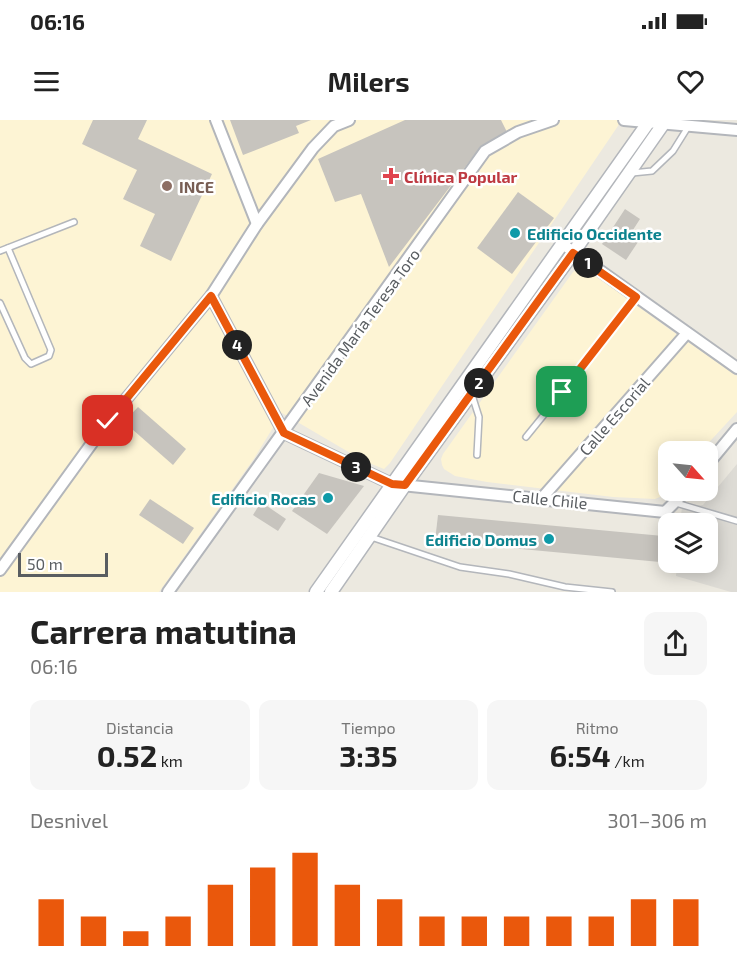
<!DOCTYPE html>
<html lang="es">
<head>
<meta charset="utf-8">
<style>
  body { margin:0; font-family:"Exo 2",sans-serif; background:#f6f6f6; color:#222; height:100vh; display:flex; flex-direction:column; font-size:22px; white-space:nowrap }
  * { box-sizing:border-box; margin:0 }
  p { font-size:20px; color:#767676 }
  .icon { flex:none; width:33px; height:33px; fill:none; stroke:currentColor; stroke-width:2; stroke-linecap:round; stroke-linejoin:round }
  .map { position:relative; height:472px; overflow:hidden }
  .panel { display:flex; flex-direction:column; background:#fff; flex:1 }
  .panel>* { flex:none }
  .needle { width:39px; rotate:117deg }
  .tools { position:absolute; left:658px; top:321px; display:grid; gap:12px }
  .tools a { display:grid; place-items:center; width:60px; height:60px; border-radius:12px; background:#fff; box-shadow:0 3px 15px #0003; font-size:30px }
  .scale { position:absolute; left:18px; bottom:15px; width:90px; box-sizing:border-box; padding-left:6px; border:3px solid #595d61; border-top:0; font-size:16px; line-height:21px; white-space:nowrap; color:#595d61; -webkit-text-stroke:4px #fff; paint-order:stroke }
  .pin { position:absolute; display:grid; place-items:center; width:51px; height:51px; color:#fff; margin:-26px; border-radius:12px; box-shadow:0 3px 9px #0006 }
  .km { position:absolute; width:30px; height:30px; margin:-15px; border-radius:50%; background:#222; color:#fff; font-size:16px; line-height:30px; text-align:center }
  .round { display:grid; place-items:center; flex:none; width:63px; height:63px; border-radius:12px; background:#f6f6f6 }
  .head { display:flex; align-items:center; justify-content:space-between; height:102px; padding:0 30px }
  h1 { font-size:33px; font-weight:700; line-height:45px }
  .metrics { display:grid; grid-template-columns:repeat(3,1fr); gap:9px; height:102px; padding:6px 30px }
  .metrics div { display:grid; align-content:center; border-radius:12px; background:#f6f6f6; text-align:center }
  .metrics b { font-size:30px; font-weight:700 }
  .metrics small { font-size:16px; font-weight:400 }
  .metrics p { font-size:16px }
  .chart { height:168px; padding:12px 30px }
  .chart p { display:flex; justify-content:space-between }
  .chart svg { width:100%; height:108px; margin-top:6px; stroke:#ea580c; stroke-width:6 }
  .status { display:flex; justify-content:space-between; align-items:center; height:42px; padding:0 30px; background:#fff; direction:ltr }
  .status svg { height:16px; fill:currentColor }
  header { display:flex; justify-content:space-between; align-items:center; height:78px; padding:0 30px; background:#fff; font-size:27px; font-weight:700 }
  .map>svg:first-child { display:block }
</style>
</head>
<body>
<div class="status"><b>06:16</b><svg viewBox="0 0 49 12"><path d="M0 12V9h3v3zM5 12V6h3v6zM10 12V3h3v9zM15 12V0h3v12zM26 1h20v11H26zM47 4h2v5h-2z"/></svg></div>
<header><svg class="icon" aria-label="menu" viewBox="0 0 24 24"><path d="M4 6h16M4 12h16M4 18h16"/></svg>Milers<svg class="icon" aria-label="heart" viewBox="0 0 24 24"><path d="M12 20l-8-8c-3-5 5-10 8-4 3-6 11-1 8 4z"/></svg></header>
<div class="map">
<svg width="737" height="472" viewBox="0 0 737 472">
  <rect width="100%" height="100%" fill="#ece9e0"/>
  <g fill="#fdf4d4">
    <path d="M0,0H622L390,343L384,349L364,341L282,293L253,340L159,472H0Z"/>
    <path d="M578,148H584L592,153L672,211L737,256V292L701,331L669,332V367L660,377L655,379L613,377L487,362L455,356L444,349L442,345L441,339L443,334L573,152Z"/>
  </g>
  <path fill="#dddbd5" d="M737,344V472H731L676,456L677,443L708,442V404L680,403L682,387L703,385Z"/>
  <g fill="#c7c4be">
    <path d="M93,0H147L138,19L212,54L171,141L140,126L155,94L123,79L137,50L82,24Z"/>
    <path d="M230,0H311L296,6L299,13L243,35Z"/>
    <path d="M405,0H501L507,12L481,26L389,147L361,74L335,82L318,39Z"/>
    <path d="M518,72L554,98L512,154L477,128Z"/>
    <path d="M625,89L640,99L631,113L640,119L626,140L602,124Z"/>
    <path d="M138,287L186,329L173,345L124,302Z"/>
    <path d="M319,353L364,366L327,414L292,391Z"/>
    <path d="M150,379L194,408L183,424L139,395Z"/>
    <path d="M261,382L286,399L278,411L253,395Z"/>
    <path d="M438,395L663,416L660,442L435,421Z"/>
  </g>
  <g fill="none" stroke-linecap="round" stroke-linejoin="round">
    <defs>
      <g id="service">
        <path d="M632,53L652,51L673,31L688,7"/>
        <path d="M0,131L74,102"/>
        <path d="M0,183L25,238L31,244L49,236L51,230L8,128"/>
        <path d="M472,275L479,297L477,335"/>
        <path d="M526,317L599,227L636,177"/>
        <path d="M676,383L737,401"/>
        <path d="M371,417L460,447L509,454L565,467L612,472"/>
      </g>
      <g id="minor">
        <path d="M216,0L257,104"/>
        <path d="M624,0L737,10"/>
        <path d="M561,123L737,248"/>
        <path d="M211,176L284,313L392,364L665,392L687,370"/>
        <path d="M708,344L737,309"/>
        <path d="M542,378L687,213"/>
        <path d="M0,450L108,301L211,176L257,104L313,28L334,6L349,0"/>
        <path d="M168,472L485,31L518,12L553,0"/>
      </g>
      <g id="tertiary">
        <path d="M316,472L650,0"/>
        <path d="M331,472L405,365L573,133L666,0"/>
      </g>
    </defs>
    <use href="#service" stroke="#b3b6bb" stroke-width="8"/>
    <use href="#minor" stroke="#b3b6bb" stroke-width="14"/>
    <use href="#tertiary" stroke="#b3b6bb" stroke-width="15"/>
    <use href="#service" stroke="#fff" stroke-width="5"/>
    <use href="#minor" stroke="#fff" stroke-width="10"/>
    <use href="#tertiary" stroke="#fff" stroke-width="12"/>
  </g>
  <g fill="none" stroke-linecap="round" stroke-linejoin="round">
    <defs>
      <path id="route" d="M108,301L211,176L284,313L392,364L405,365L573,133L636,177L562,272"/>
    </defs>
    <use href="#route" stroke="#fff" stroke-width="12"/>
    <use href="#route" stroke="#ea580c" stroke-width="8"/>
  </g>
  <path fill="#e0444e" stroke="#fff" stroke-width="2" d="M388 47h6v6h6v6h-6v6h-6v-6h-6v-6h6z"/>
  <circle fill="#8d6e63" stroke="#fff" stroke-width="2" cx="167" cy="66" r="6"/>
  <g fill="#0f9aa8" stroke="#fff" stroke-width="2">
    <circle cx="515" cy="113" r="6"/>
    <circle cx="328" cy="378" r="6"/>
    <circle cx="549" cy="419" r="6"/>
  </g>
  <g text-anchor="middle" dominant-baseline="central" stroke-width="5" stroke-linejoin="round" paint-order="stroke">
    <g font-size="16" font-weight="bold" fill="#be3a42" stroke="#fff" text-anchor="start">
      <text x="404" y="56">Clínica Popular</text>
    </g>
    <g font-size="16" font-weight="bold" fill="#785e54" stroke="#fff" text-anchor="start">
      <text x="179" y="66">INCE</text>
    </g>
    <g font-size="16" font-weight="bold" fill="#0d838f" stroke="#fff" text-anchor="end">
      <text x="527" y="113" text-anchor="start">Edificio Occidente</text>
      <text x="316" y="378">Edificio Rocas</text>
      <text x="537" y="419">Edificio Domus</text>
    </g>
    <g font-size="16" fill="#595d61" stroke="#fff">
      <text transform="translate(360 207) rotate(-54)">Avenida María Teresa Toro</text>
      <text transform="translate(614 296) rotate(-49)">Calle Escorial</text>
      <text transform="translate(550 379) rotate(6)">Calle Chile</text>
    </g>
  </g>
</svg>
<div class="tools">
<a><svg class="needle" viewBox="-14 -14 28 28"><path d="M0-13l5 13h-10z" fill="#e53935"/><path d="M0 13l5-13h-10z" fill="#767676"/></svg></a>
<a><svg class="icon" aria-label="layers" viewBox="0 0 24 24"><path d="M12 4l9 5-9 5-9-5zM3 14l9 5 9-5"/></svg></a>
</div>
<div class="scale">50 m</div>
<div class="pin" style="left:562px;top:272px;background:#1e9e55"><svg class="icon" aria-label="arrive" viewBox="0 0 24 24"><path d="M6 21V4h12l-3 4 3 4H6"/></svg></div>
<div class="pin" style="left:108px;top:301px;background:#d93025"><svg class="icon" aria-label="check" viewBox="0 0 24 24"><path d="M5 12l5 5 9-10"/></svg></div>
<b class="km" style="left:588px;top:143px">1</b>
<b class="km" style="left:479px;top:263px">2</b>
<b class="km" style="left:356px;top:347px">3</b>
<b class="km" style="left:237px;top:225px">4</b>
</div>
<section class="panel">
<div class="head"><div><h1>Carrera matutina</h1><p>06:16</p></div><a class="round"><svg class="icon" aria-label="share" viewBox="0 0 24 24"><path d="M12 15V3M7 8l5-5 5 5M5 13v7h14v-7"/></svg></a></div>
<div class="metrics">
<div><p>Distancia</p><b>0.52<small> km</small></b></div>
<div><p>Tiempo</p><b>3:35</b></div>
<div><p>Ritmo</p><b>6:54<small> /km</small></b></div>
</div>
<div class="chart"><p><span>Desnivel</span>301–306 m</p>
<svg viewBox="0 0 160 44" preserveAspectRatio="none"><path d="M5 44V25M15 44V32M25 44V38M35 44V32M45 44V19M55 44V12M65 44V6M75 44V19M85 44V25M95 44V32M105 44V32M115 44V32M125 44V32M135 44V32M145 44V25M155 44V25"/></svg>
</div>
</section>
</body>
</html>
